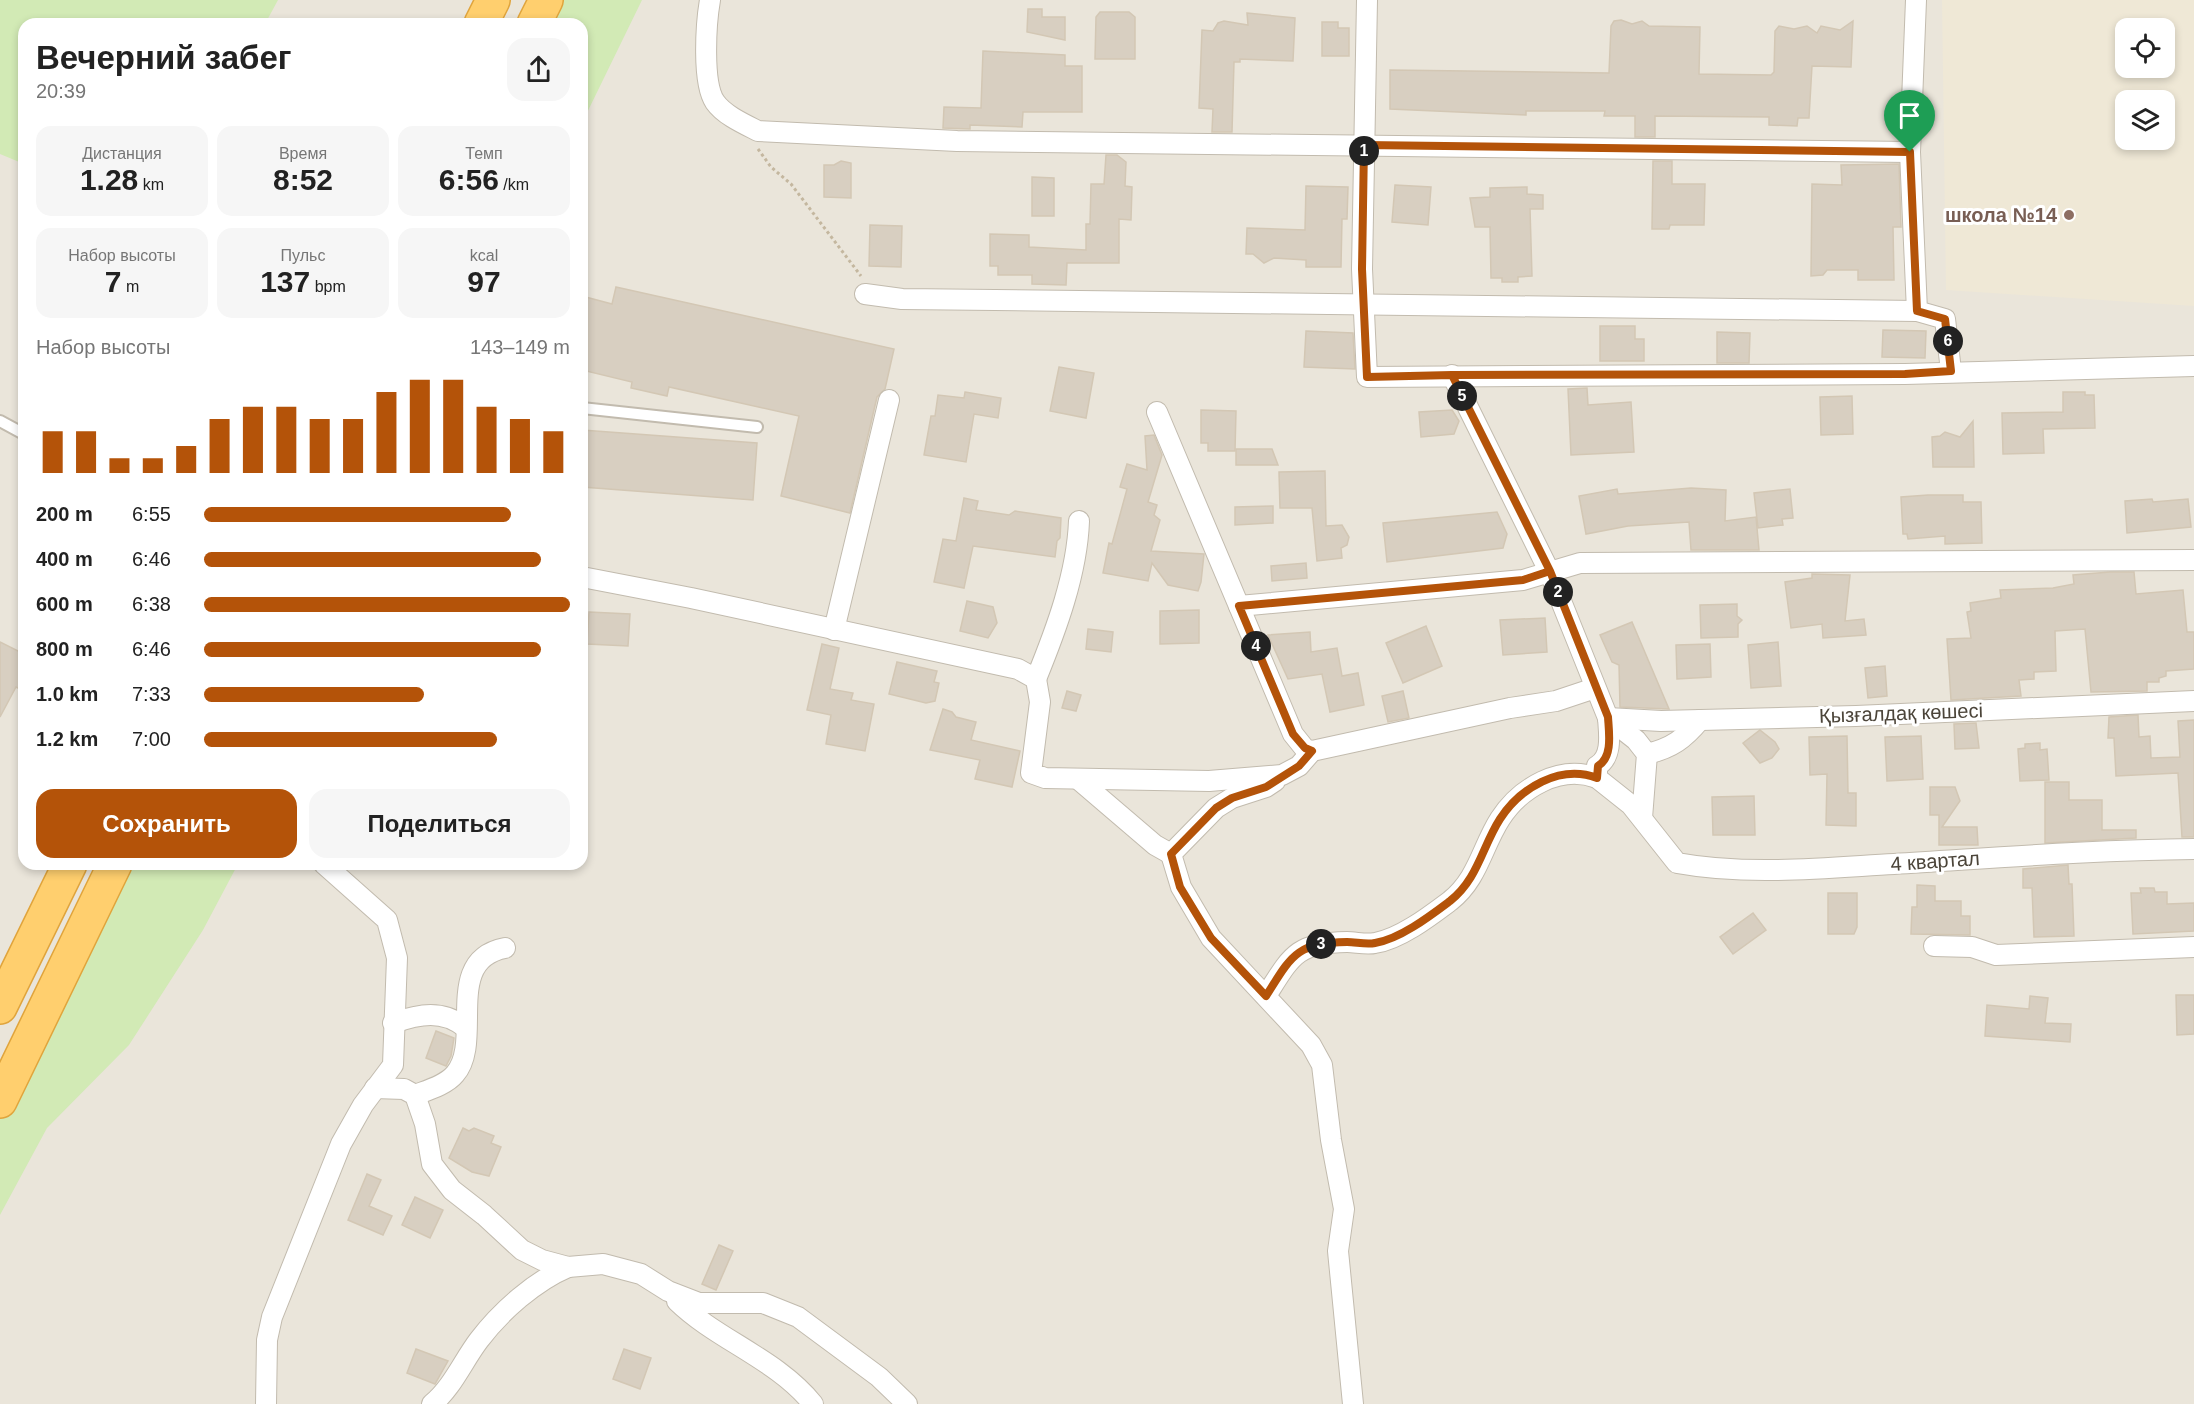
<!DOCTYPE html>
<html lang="ru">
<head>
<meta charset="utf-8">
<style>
  body { margin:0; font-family:Helvetica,sans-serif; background:#f6f6f6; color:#222; height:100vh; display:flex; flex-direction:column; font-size:22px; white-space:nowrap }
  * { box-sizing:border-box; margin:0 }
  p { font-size:20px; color:#767676 }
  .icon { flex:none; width:33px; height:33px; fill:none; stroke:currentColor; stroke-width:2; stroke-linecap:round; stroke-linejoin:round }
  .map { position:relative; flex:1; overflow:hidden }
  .side { position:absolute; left:18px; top:18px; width:570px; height:852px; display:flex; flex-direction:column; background:#fff; border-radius:18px; box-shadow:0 3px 9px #0003 }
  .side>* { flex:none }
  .fabs { position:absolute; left:2115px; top:18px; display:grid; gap:12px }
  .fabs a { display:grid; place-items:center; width:60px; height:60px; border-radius:12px; background:#fff; box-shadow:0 3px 9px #0003; font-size:30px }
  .pin { position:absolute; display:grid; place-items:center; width:51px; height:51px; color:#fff; margin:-62px -26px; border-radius:50% 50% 50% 0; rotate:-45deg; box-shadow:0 0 6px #0007 }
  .pin .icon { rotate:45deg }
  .km { position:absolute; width:30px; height:30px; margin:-15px; border-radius:50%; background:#222; color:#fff; font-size:16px; line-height:30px; text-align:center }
  .round { display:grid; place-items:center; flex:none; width:63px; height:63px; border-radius:18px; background:#f6f6f6 }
  .headline { display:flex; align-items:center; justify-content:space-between; height:102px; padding:0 18px }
  h1 { font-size:33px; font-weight:800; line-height:45px }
  .metrics { display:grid; grid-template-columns:repeat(3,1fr); gap:9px; height:102px; padding:6px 18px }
  .metrics div { display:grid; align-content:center; border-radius:15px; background:#f6f6f6; text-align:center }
  .metrics b { font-size:30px; font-weight:800 }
  .metrics small { font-size:16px; font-weight:400 }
  .metrics p { font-size:16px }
  .chart { height:168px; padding:12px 18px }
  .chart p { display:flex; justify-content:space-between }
  .chart svg { width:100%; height:108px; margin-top:6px; stroke:#b45309; stroke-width:6 }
  .primary-button { display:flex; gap:12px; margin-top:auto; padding:12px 18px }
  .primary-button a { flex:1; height:69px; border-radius:18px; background:#b45309; color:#fff; font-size:24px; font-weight:800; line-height:69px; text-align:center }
  .primary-button a+a { background:#f6f6f6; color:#222 }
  ul { padding:0 18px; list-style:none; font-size:20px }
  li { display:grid; grid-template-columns:96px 72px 1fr; align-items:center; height:45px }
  li i { height:15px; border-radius:8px; background:#b45309 }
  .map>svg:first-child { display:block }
</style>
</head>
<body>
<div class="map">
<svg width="2194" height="1404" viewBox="0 0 2194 1404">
  <rect width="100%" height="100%" fill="#f6f3ec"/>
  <path fill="#eae5da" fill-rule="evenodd" d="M52,0H2194V1404H0V22ZM24,24H582V864H24ZM2126,28H2164V68H2126ZM2126,100H2164V140H2126Z"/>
  <path fill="#efe8d6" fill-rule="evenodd" d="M1942,0H2194V306L1946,290ZM2126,28H2164V68H2126ZM2126,100H2164V140H2126Z"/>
  <g fill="#d2eab5">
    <path d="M0,0H278L265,24H24V164L0,154Z"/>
    <path d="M557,0H642L582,123V24H544Z"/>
    <path d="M124,864H238L203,930L129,1045L47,1128L0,1215V1118Z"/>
  </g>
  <g fill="#d8cfc1" stroke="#d3c7b4" stroke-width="1.5">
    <path d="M1028,9H1042V17H1065V40L1027,32Z"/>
    <path d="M1100,12H1129L1135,17V59H1095L1096,17Z"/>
    <path d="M1247,13L1295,18L1293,61L1240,59V62H1234L1232,132H1212L1213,109L1199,108L1202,30L1213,31L1218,23L1224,21L1248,25Z"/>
    <path d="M1621,20L1632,24L1642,21L1649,26L1700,27L1699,74L1771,75L1774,72L1775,31L1779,26L1794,29L1807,26L1817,33L1821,26L1840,30L1853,21L1851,67L1812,66L1809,118H1798L1797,126L1769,125V117L1655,116V137H1635V116H1604L1605,111H1526V115L1390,109V70L1609,73L1611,26L1614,21Z"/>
    <path d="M1322,22H1338V28H1349V56H1322Z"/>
    <path d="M983,51L1065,55V66H1082V112H1023L1022,127L970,125V129L943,128L944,107L981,108Z"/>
    <path d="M1106,155H1117L1126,162L1125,186L1132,187L1131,220L1119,219V263H1067L1066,285L1032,284V275H998V266H990V234L1029,235V247L1086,250V224H1090L1091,184H1104Z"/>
    <path d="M841,161L851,163V198L824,197V165H834Z"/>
    <path d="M1653,161H1672V184H1705L1704,225H1670L1669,229H1652Z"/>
    <path d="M1899,164L1901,227H1893L1894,280H1858V270H1827L1823,275L1811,276L1812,184L1842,185L1841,165Z"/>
    <path d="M1032,177L1054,178V216H1032Z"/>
    <path d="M1395,185L1431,187L1428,225L1392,222Z"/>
    <path d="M1306,186L1348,187L1347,219H1342L1341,267H1306V260L1274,258L1264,263L1253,254H1246L1247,228L1305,230Z"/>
    <path d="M1527,187V194L1543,195V209H1530L1532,276L1518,277V282H1502V278H1491L1490,227H1475L1470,198L1490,197V188Z"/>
    <path d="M870,225L902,226L901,267L869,266Z"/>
    <path d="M616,287L894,349L885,389L877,397L850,513L781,496L799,416L669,387L667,396L631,388L632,382L582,370V296L612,304Z"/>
    <path d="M1600,326H1635V339H1644V361H1600Z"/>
    <path d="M1883,330L1926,331L1925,358L1882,357Z"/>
    <path d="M1306,331L1353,333L1355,369L1304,367Z"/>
    <path d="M1717,332L1750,333L1749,363H1717Z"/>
    <path d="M1059,367L1094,373L1086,418L1050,411Z"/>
    <path d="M1587,388L1588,405L1631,402L1634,452L1571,455L1568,389Z"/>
    <path d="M965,392L1001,398L998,418L974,414L966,462L924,455L931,416H935L938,395L964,398Z"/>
    <path d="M2063,392H2085V395H2094L2095,428L2043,429L2044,453L2003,454L2002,413L2063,412Z"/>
    <path d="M1852,396L1853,434L1821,435L1820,397Z"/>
    <path d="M1201,410L1236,411L1235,451H1208V443H1201Z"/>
    <path d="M1452,410L1459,421L1454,434L1421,437L1419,412Z"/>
    <path d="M1973,421L1974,467H1933L1932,437L1940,436L1945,432L1960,437Z"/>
    <path d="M582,430L757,443L753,500L582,487Z"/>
    <path d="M1154,435L1162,455L1148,502L1157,505L1154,515L1160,520L1151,551L1204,554L1201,582L1198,591L1168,585L1152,563L1148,581L1103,573L1109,543L1112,544L1127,489L1120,487L1127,464L1147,470L1145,436Z"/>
    <path d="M1236,449H1272L1278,465H1236Z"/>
    <path d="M1325,471L1326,526L1342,525L1349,537L1347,545L1341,548L1342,558L1317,561L1312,508H1280L1279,472Z"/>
    <path d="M1691,488L1726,490L1725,521L1756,517L1759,550H1691L1689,522L1628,526L1586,534L1579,496L1617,489L1618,494Z"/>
    <path d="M1790,489L1793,518L1782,519L1783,525L1758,528L1754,493Z"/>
    <path d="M1928,495H1963V502H1981L1982,543L1945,544V536L1908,539L1907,534H1903L1901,497Z"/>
    <path d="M964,498L978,501L976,510L1009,515L1015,511L1061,518L1060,538L1057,541L1055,557L973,546L964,588L934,582L943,539L956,541Z"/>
    <path d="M2152,499L2153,502L2188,499L2191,527L2127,533L2125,501Z"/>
    <path d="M1273,506V523L1235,525V507Z"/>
    <path d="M1497,512L1507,534L1503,548L1387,562L1383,523Z"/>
    <path d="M1306,563L1307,578L1272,581L1271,566Z"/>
    <path d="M2110,572H2134L2136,594L2183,590L2187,632H2194V669L2166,671V676L2159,678V682H2147V691L2091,692L2085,629L2055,631L2056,671L2034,672V679L2019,680L2021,696L1951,700L1947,639L1971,638L1967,612L1971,611L1970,603L2001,598L2000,590L2053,588L2074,584L2073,575Z"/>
    <path d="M1812,574L1850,575L1845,621L1864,619L1866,635L1823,638L1822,624L1791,628L1785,582L1812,578Z"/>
    <path d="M967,601L993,607L997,623L988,638L960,631Z"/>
    <path d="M1737,604V616L1742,620L1738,624V637L1701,638L1700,605Z"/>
    <path d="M1199,610V643L1160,644V611Z"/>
    <path d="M589,612L630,614L628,646L587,644Z"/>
    <path d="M1545,618L1547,652L1503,655L1500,620Z"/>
    <path d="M1632,622L1669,709L1620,707L1619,665L1612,662L1600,635Z"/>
    <path d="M1426,626L1442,666L1403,683L1386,643Z"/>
    <path d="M1088,629L1113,632L1111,652L1086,649Z"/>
    <path d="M1310,632L1311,652L1337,648L1342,676L1358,673L1364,705L1330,712L1322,674L1288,679L1268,635Z"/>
    <path d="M0,642L24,654V691L16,687L0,717Z"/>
    <path d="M1778,642L1781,686L1751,688L1748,645Z"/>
    <path d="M822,644L839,648L830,689L853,693L851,700L874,704L865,751L826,744L831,715L807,710Z"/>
    <path d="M1710,644L1711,677L1677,679L1676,645Z"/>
    <path d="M897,662L937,671L934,682L939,683L935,701L926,703L889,694Z"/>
    <path d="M1885,666L1887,696L1868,698L1865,668Z"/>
    <path d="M1067,691L1081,695L1076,711L1062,708Z"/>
    <path d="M1403,691L1409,718L1388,722L1382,696Z"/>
    <path d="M943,709L952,712L956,717L976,722L971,740L1020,751L1012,787L975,779L980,760L930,750Z"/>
    <path d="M2138,715L2139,737L2150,736L2151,758L2180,757L2178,721L2194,720V837H2182L2178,773L2116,776L2114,738H2108L2109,717Z"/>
    <path d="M1976,723L1979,748L1955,749L1954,724Z"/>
    <path d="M1760,730L1775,742L1779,749L1772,758L1760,763L1743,743Z"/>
    <path d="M1847,736L1848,793H1856V826L1826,825L1827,774L1810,775L1809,737Z"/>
    <path d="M1921,736L1923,779L1887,781L1885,737Z"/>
    <path d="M2040,743V750L2047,749L2049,780L2020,781L2018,749L2025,748V744Z"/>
    <path d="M2045,782H2069V800H2102V830H2136V838L2045,843Z"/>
    <path d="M1930,787H1955L1960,801L1942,827H1977L1978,845H1939V815H1930Z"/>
    <path d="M1754,796L1755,835H1713L1712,797Z"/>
    <path d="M2068,865L2069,884H2072L2074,936L2034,937L2032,888H2023V869Z"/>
    <path d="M1917,885L1935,886V901H1961V916H1970V935L1911,934L1912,907H1917Z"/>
    <path d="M2140,888H2154L2155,892H2167V904L2194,903V931L2133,934L2131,893H2141Z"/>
    <path d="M1828,893H1857V927L1854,934H1828Z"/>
    <path d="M1753,913L1766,930L1733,954L1720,937Z"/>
    <path d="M2176,995H2194V1034L2177,1035Z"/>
    <path d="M2030,996L2048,998L2045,1023L2071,1024L2070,1042L1985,1036L1987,1005L2029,1009Z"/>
    <path d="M436,1031L454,1038L451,1056L446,1066L426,1058Z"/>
    <path d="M463,1128L469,1131L474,1128L494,1136L491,1143L501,1147L489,1176L472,1172L449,1158Z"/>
    <path d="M367,1174L381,1180L369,1206L392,1216L383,1235L348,1220Z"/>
    <path d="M415,1197L443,1210L430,1238L402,1225Z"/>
    <path d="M719,1245L733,1251L716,1290L702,1284Z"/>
    <path d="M416,1349L448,1361L435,1384L407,1373Z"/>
    <path d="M624,1349L651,1358L640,1389L613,1379Z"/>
  </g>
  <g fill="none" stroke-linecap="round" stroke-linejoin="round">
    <defs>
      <g id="lane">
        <path d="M582,408L757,427"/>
        <path d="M0,421L24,434"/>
      </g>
      <g id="street">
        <path d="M710,0C706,23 702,83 715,102C724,115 744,124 758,131L957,141L1910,152"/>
        <path d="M1367,0L1362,269L1367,377L1905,374L2194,366"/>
        <path d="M1916,0L1910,152L1917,311L1945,319L1951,371"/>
        <path d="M865,294L902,299L1917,311"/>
        <path d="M1452,375L1549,571L1608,718C1609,733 1613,757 1597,766V778L1631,805L1677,863C1748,876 1823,868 1894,864C1994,858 2094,850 2194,849"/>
        <path d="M1157,412L1293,734L1305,749L1312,751L1510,708L1556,701L1595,688"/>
        <path d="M582,577L691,598L1018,669L1036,679L1040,702L1031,773L1045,778L1209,781L1282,775L1299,766L1312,751"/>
        <path d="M1239,606L1523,580L1580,563L2194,560"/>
        <path d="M834,630L889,400"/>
        <path d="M1036,679C1056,630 1077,574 1079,521"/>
        <path d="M1608,718L1661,721L1856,716L2194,701"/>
        <path d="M1608,718L1636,740L1647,754L1642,818"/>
        <path d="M1647,754C1672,748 1684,739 1700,720"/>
        <path d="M1079,780L1155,845L1171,854"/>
        <path d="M1275,781L1266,787L1232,798L1216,808L1171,854L1181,887L1211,938L1311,1045L1322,1065L1331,1140L1344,1209L1338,1251L1353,1404"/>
        <path d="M1934,946L1972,947L1996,955L2194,947"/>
        <path d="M1266,996C1292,955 1296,943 1347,942C1356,942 1366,945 1375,943C1400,939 1430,916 1450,901C1478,879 1482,847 1500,819C1520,788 1560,764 1597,778"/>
        <path d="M393,1023C419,1014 443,1009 466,1028"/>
        <path d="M375,1088L404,1089L415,1095L425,1124L432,1164L452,1190L484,1215L522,1250L542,1260L568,1267L603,1264L641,1274L668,1291L699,1303H763L798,1317L879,1377L907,1404"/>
        <path d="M415,1095C428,1090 446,1085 455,1074C484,1041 442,960 505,948"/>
        <path d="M677,1301C717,1340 777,1359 813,1404"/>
        <path d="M266,1404L267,1340L272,1317L341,1144L363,1105L393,1065L397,958L387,920L324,864"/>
        <path d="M432,1404C452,1388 463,1361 479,1340C501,1311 535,1281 568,1267"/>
      </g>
      <g id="highway">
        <path d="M481,24L493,0"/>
        <path d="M534,24L546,0"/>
        <path d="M0,1007L70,864"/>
        <path d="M0,1101L115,864"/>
      </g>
    </defs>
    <use href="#lane" stroke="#c2bbae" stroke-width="14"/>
    <use href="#street" stroke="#c2bbae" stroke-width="22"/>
    <use href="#highway" stroke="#e0a43c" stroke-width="36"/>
    <path stroke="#c4b79f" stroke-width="3" stroke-dasharray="3 3" stroke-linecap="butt" d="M758,149L771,167L791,184L861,276"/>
    <use href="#lane" stroke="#fff" stroke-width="10"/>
    <use href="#street" stroke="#fff" stroke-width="20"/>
    <use href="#highway" stroke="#ffcf6e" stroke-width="33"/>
  </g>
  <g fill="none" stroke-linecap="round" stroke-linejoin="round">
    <defs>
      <path id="route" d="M1910,152L1364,145L1362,269L1367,377L1452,375L1550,571L1608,717C1609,733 1613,757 1598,766L1597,778C1560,764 1520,788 1500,819C1482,847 1478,879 1450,901C1430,916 1400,939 1375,943C1366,945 1356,942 1347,942C1296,943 1292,955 1266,996L1211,938L1180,887L1171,854L1216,808L1232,798L1266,787L1299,766L1312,751L1305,748L1293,734L1239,606L1523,580L1550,571L1452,375L1905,374L1951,371L1945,319L1917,311L1910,152"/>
    </defs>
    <use href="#route" stroke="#fff" stroke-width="12"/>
    <use href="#route" stroke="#b45309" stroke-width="8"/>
  </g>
  <circle fill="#8d6e63" stroke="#fff" stroke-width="2" cx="2069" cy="215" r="6"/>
  <g text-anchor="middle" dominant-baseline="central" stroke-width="6" stroke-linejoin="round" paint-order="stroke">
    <g font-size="20" font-weight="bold" fill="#785e54" stroke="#fff" text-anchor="end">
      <text x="2057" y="215">школа №14</text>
    </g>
    <g font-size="20" fill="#4b4439" stroke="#fff">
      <text transform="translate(1901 713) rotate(-2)">Қызғалдақ көшесі</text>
      <text transform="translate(1935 861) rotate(-4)">4 квартал</text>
    </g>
  </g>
</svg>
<div class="fabs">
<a><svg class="icon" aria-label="locate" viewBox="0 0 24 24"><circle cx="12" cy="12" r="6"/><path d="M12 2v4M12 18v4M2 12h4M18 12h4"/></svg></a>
<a><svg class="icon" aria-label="layers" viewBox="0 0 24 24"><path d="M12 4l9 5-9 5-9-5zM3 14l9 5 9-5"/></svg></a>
</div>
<div class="pin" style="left:1910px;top:152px;background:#1e9e55"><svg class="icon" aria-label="arrive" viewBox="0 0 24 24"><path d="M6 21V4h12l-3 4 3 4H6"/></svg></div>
<b class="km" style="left:1364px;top:151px">1</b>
<b class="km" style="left:1558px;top:592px">2</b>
<b class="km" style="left:1321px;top:944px">3</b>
<b class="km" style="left:1256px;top:646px">4</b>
<b class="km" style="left:1462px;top:396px">5</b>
<b class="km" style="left:1948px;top:341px">6</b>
<section class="side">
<div class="headline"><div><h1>Вечерний забег</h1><p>20:39</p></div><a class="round"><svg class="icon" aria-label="share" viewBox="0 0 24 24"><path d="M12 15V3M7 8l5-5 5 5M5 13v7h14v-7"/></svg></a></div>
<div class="metrics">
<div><p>Дистанция</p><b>1.28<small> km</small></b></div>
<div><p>Время</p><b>8:52</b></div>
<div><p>Темп</p><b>6:56<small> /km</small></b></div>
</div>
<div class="metrics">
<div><p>Набор высоты</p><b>7<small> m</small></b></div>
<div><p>Пульс</p><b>137<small> bpm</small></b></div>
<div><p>kcal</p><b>97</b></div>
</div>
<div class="chart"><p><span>Набор высоты</span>143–149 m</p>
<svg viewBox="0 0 160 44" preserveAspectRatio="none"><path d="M5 44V27M15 44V27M25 44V38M35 44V38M45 44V33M55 44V22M65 44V17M75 44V17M85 44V22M95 44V22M105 44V11M115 44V6M125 44V6M135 44V17M145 44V22M155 44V27"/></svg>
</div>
<ul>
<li><b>200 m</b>6:55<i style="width:84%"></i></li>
<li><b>400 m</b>6:46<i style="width:92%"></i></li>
<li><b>600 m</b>6:38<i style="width:100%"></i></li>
<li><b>800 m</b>6:46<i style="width:92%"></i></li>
<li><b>1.0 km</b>7:33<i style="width:60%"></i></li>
<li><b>1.2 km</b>7:00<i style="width:80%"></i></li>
</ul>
<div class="primary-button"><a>Сохранить</a><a>Поделиться</a></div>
</section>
</div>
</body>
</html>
